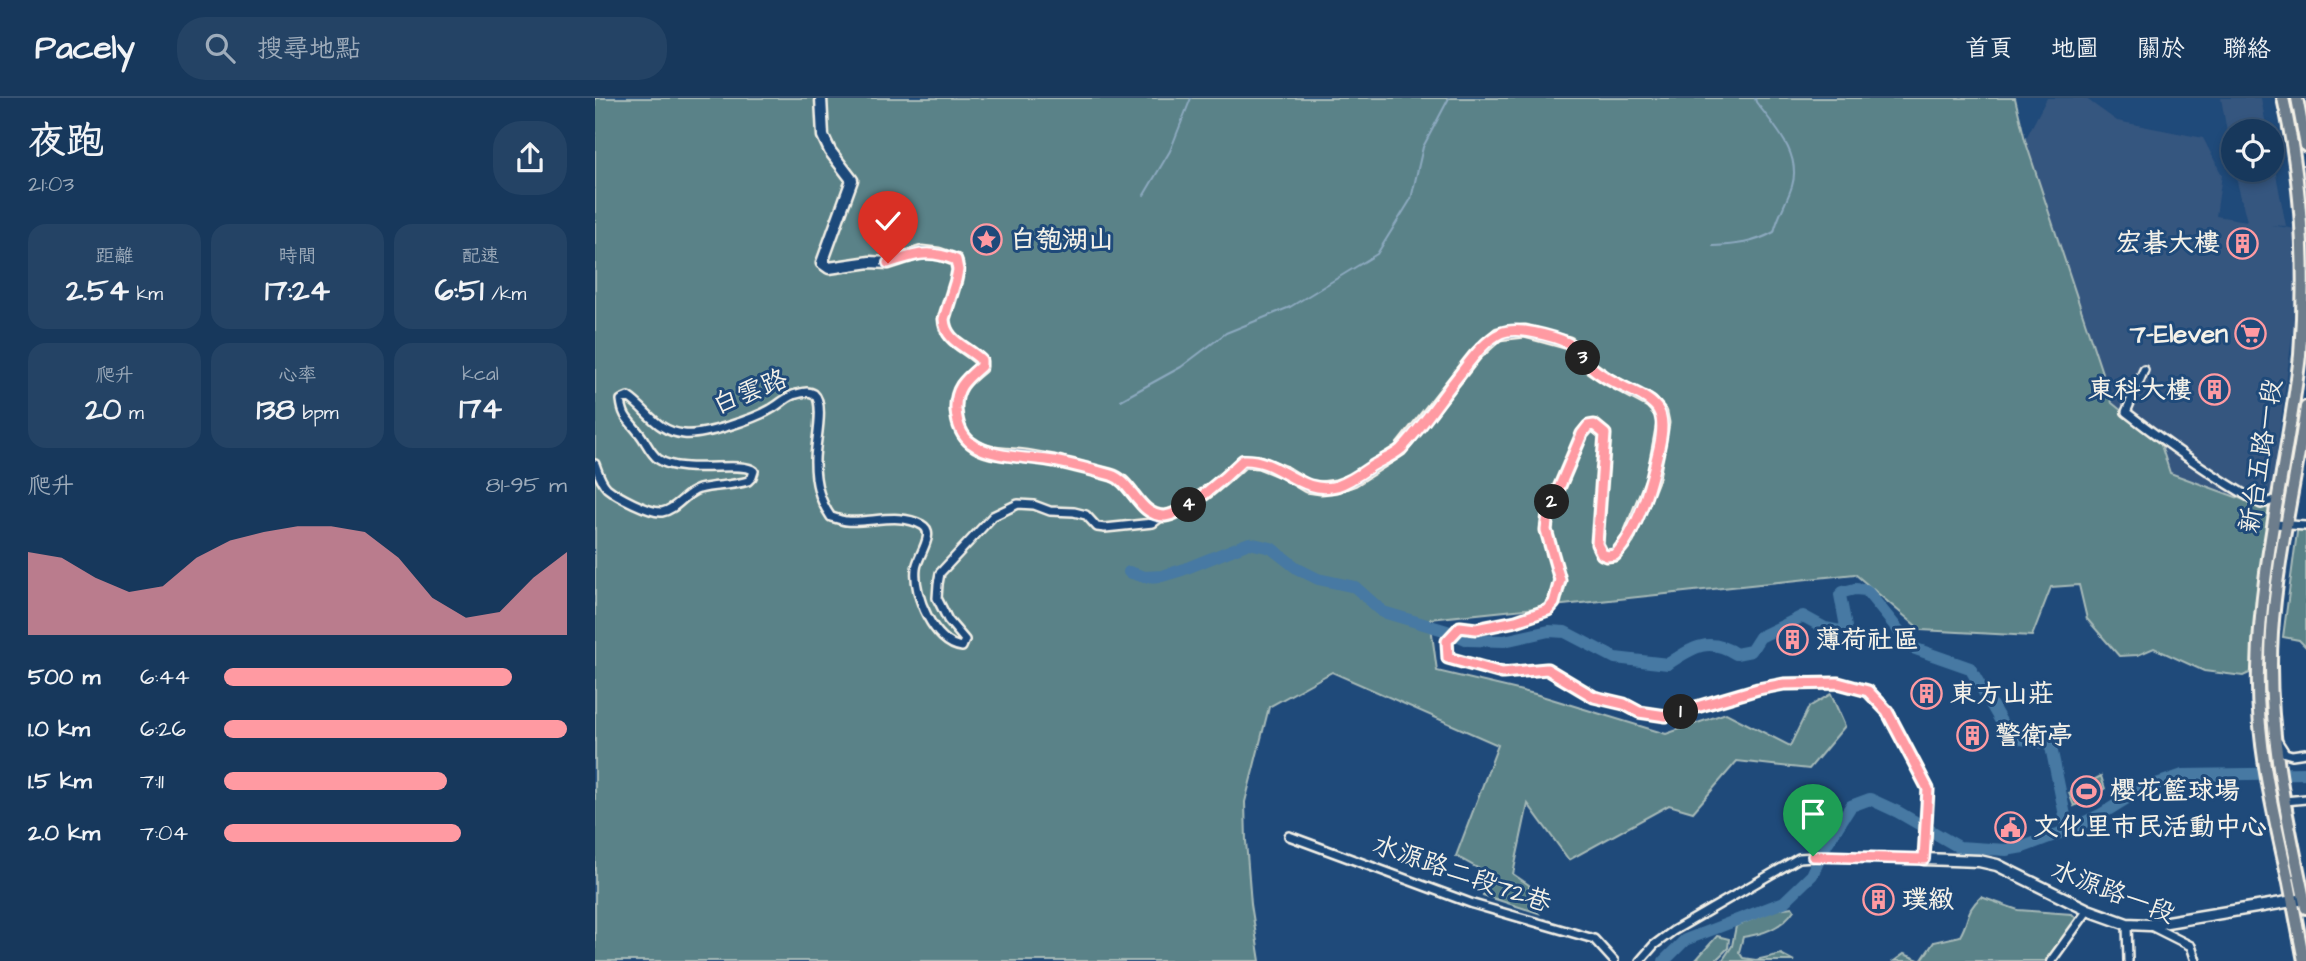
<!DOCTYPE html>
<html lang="zh-TW">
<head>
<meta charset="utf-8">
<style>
  body { margin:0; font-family:"Architects Daughter","LXGW WenKai TC",sans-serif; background:#244365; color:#f1f3f6; height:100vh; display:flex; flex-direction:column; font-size:26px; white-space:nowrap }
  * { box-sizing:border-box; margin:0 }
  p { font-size:23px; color:#9eacbb }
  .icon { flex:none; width:38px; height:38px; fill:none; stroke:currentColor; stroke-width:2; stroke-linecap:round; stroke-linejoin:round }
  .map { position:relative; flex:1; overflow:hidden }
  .side { display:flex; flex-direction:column; background:#17385c; width:595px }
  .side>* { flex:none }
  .buttons { position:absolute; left:1626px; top:21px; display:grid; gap:14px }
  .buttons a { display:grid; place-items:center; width:63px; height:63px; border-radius:50%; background:#17385c; box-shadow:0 4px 10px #0003,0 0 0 2px #365272; font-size:35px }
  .pin { position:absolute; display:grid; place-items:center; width:60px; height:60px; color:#fff; margin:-72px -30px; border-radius:50% 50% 50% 0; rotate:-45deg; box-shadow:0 0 7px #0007 }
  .pin .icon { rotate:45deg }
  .km { position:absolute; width:35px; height:35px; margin:-18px; border-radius:50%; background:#222; color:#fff; font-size:19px; line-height:35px; text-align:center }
  .round { display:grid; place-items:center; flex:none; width:74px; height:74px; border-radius:28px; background:#244365 }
  .headline { display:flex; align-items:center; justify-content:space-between; height:119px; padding:0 28px }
  h1 { font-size:38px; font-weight:700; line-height:52px }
  .figures { display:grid; grid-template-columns:repeat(3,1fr); gap:10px; height:119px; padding:7px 28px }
  .figures div { display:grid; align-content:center; border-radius:18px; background:#244365; text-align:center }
  .figures b { font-size:30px; font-weight:700 }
  .figures small { font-size:19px; font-weight:400 }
  .figures p { font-size:19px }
  .chart { height:196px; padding:14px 28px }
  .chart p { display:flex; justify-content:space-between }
  .chart svg { width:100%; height:126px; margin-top:7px; fill:#ff9aa2; opacity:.7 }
  ul { padding:0 28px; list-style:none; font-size:23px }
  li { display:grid; grid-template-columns:112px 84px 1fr; align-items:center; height:52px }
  li i { height:18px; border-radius:9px; background:#ff9aa2 }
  header { display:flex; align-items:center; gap:42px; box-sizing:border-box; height:98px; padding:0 35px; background:#17385c; border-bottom:2px solid #365272 }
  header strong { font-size:33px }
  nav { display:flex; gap:38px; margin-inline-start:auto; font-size:24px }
  .search { width:490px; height:63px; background:#244365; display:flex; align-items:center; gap:18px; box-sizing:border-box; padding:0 24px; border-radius:28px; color:#9eacbb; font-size:26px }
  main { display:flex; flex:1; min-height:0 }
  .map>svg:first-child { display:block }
</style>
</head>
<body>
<header>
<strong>Pacely</strong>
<div class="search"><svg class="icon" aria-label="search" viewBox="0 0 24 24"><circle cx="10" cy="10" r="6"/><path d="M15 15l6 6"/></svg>搜尋地點</div>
<nav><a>首頁</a><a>地圖</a><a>關於</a><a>聯絡</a></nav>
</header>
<main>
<section class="side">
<div class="headline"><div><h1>夜跑</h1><p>21:03</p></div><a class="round"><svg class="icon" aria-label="share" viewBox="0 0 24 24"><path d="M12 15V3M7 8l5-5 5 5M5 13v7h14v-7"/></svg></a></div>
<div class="figures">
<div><p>距離</p><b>2.54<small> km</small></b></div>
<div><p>時間</p><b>17:24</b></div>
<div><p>配速</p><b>6:51<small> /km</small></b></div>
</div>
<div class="figures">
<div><p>爬升</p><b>20<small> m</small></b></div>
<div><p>心率</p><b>138<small> bpm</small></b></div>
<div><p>kcal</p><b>174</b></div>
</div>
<div class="chart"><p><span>爬升</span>81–95 m</p>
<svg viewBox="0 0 160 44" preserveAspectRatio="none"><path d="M0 44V15L10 17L20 24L30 29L40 27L50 17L60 11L70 8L80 6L90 6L100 8L110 17L120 31L130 38L140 36L150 24L160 15V44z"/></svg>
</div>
<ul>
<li><b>500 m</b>6:44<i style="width:84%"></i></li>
<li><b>1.0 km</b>6:26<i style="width:100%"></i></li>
<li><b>1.5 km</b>7:11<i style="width:65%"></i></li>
<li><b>2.0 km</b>7:04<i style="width:69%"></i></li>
</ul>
</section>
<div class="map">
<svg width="1711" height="863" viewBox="0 0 1711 863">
  <rect width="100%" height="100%" fill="#1f4a7a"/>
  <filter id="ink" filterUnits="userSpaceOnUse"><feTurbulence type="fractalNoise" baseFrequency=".0143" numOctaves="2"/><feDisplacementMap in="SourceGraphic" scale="14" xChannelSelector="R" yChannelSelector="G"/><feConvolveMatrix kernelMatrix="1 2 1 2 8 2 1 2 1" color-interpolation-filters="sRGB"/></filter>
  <g filter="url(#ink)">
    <g fill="#36567f">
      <path d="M1452,0H1490L1522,23L1608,40L1627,77L1621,118L1652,123L1639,72H1676L1677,56L1691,128L1675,127L1701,131L1704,169L1701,209L1674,411L1575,375L1565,344L1517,305L1430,42Z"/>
      <path d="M1626,0H1666L1672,33H1638V67Z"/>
    </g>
    <g fill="#5a8288" stroke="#a7bab8" stroke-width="2">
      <path d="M0,0H1420L1430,42L1517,305L1565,344L1575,375L1674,411L1679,426L1663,571L1648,578L1609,573L1559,550L1543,557L1524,558L1492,521L1484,487L1456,489L1437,538L1326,532L1260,476L835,521L842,573L940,596L1071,636L1131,615L1195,648L1214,609L1236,596L1250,628L1214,671L1142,663L1098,714L1074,707L974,762L933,706L918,776L934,787L935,806L943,815L888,797L895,777L861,758L903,647L737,574L674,609L650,704L651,743L656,806L665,863H0Z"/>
      <path d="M1703,427L1711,428V549L1704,542L1688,539Z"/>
      <path d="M1506,678L1510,691L1479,708L1474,695Z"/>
      <path d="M1386,799L1423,812L1477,816L1481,820L1478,828L1452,863H1299L1309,856L1326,863L1339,844L1365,838C1375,821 1370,813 1386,799Z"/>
      <path d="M1197,809L1199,812C1187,830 1168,836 1148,839L1144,854L1148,860L1161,862L1186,856L1199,863H1127L1137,848L1141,828L1182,811Z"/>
      <path d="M1122,838L1134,841L1133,850L1120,863H1100Z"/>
    </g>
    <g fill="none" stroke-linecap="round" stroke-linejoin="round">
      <g stroke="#8ca9bf" stroke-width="2">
        <path d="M549,97L575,53L596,0"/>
        <path d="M1118,148C1141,147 1159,145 1179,134C1183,117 1192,104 1197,88C1207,56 1179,28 1161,4L1160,0"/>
        <path d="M526,302L586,269L631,235L695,209L782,156L816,101L828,49L854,0"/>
      </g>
      <g stroke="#4679a3" stroke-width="12">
        <path d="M534,474L550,479L567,478L587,472L654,445L676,450L703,471L723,481L760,489L788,514L852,533L873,542L909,543L954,533L970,534L1020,560L1073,566C1097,550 1113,538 1141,556L1156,553L1165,539L1208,518L1230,530L1245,533L1251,529L1245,497L1248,494L1260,491L1271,492L1318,550L1375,570L1415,639L1450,645L1456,649L1473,732"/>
        <path d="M1069,863L1090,842L1189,804L1217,777L1231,747L1256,708L1275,701L1303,714L1364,749L1411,752L1428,749L1473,732L1505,717L1547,691L1588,677L1711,675"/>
      </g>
      <defs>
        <g id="street">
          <path d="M1549,272L1531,314C1576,349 1617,378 1666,406L1683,401"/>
          <path d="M0,366C3,374 5,383 12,390C22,398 54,415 67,414C81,412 90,395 104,391C120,387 137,388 153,383L157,379L159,373C147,362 86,378 63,361C54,354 51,343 44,335C34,322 28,320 26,302L33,299C53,312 60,333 89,336C109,338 159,321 176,311C184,307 190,300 198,297C205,295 213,292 219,296C231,306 219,349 220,364C220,384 224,402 236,419C241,420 247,423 252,423C275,425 305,414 327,427C342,435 322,458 321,471C318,496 339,546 367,549L370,542L353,522L342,500L343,486L345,475L398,418L423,406L439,407L455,413L479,414L491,417L502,429L510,430L558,425L567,418"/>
          <path d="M1679,426L1711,428"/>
          <path d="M1683,644L1690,655L1697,657L1711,655"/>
          <path d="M1690,703L1711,701"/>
          <path d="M694,738L878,806L999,841L1019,863"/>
          <path d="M1532,826L1533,863"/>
          <path d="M1554,827L1596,848L1601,863"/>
          <path d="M1045,863L1059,847L1078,833L1204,760L1235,758L1329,761"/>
          <path d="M1456,863L1493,812"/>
        </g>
        <path id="secondary" d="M226,0L228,38L235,53L257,82L227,165L234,170L275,164L293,165L327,154L344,156L361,162L363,172L361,182L349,221C350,244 372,248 386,263V269C370,282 360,290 361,312C362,325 365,337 376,345C390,356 405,356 422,357C434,358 447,361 459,363C478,367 497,372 516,377C537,382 544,419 570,418C590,416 633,377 648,363L664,364L689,374L712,388L726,390L741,388L758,382L805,352L880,257L903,236L930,233L974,245L994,268L1013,281L1056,304L1066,315L1068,325L1058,379L1033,441L1020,457L1011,458L1007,456L1002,446L1010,336L999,327L994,328L987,336L953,416L951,432L965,482L959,505L953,512L921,523L881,531L865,529L852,543L853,560L907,575L952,571L999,599L1029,606L1044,614L1071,618L1163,591L1189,586L1243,585L1273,593L1292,613L1333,691L1329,761L1384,763L1402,767L1493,812L1532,826L1554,827L1704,802"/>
        <g id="primary">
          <path d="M1688,0C1707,83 1711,173 1705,257C1693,362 1665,466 1663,571C1661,645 1678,714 1694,785C1699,811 1704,837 1709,863"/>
          <path d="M1702,0L1711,48"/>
          <path d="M1711,309C1701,384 1682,459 1677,535C1671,628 1692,720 1711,810"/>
        </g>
      </defs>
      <use href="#street" stroke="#f4f1e8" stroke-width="12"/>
      <use href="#secondary" stroke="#f4f1e8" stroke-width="15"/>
      <use href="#primary" stroke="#f4f1e8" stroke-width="16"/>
      <use href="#street" stroke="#1f4a7a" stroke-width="7"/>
      <use href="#secondary" stroke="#1f4a7a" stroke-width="10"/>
      <use href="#primary" stroke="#6d7d8c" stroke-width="10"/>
    </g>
  </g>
  <g fill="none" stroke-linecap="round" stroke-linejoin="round" filter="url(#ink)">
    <defs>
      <path id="route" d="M293,165C320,156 334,151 361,162L363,172L361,182L349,221C350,244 372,248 386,262V268C370,282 360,290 361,312C362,325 365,337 376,345C395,360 434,359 459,363C478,367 498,372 516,377C537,383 544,419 570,418C590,416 633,377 648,362C684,360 705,398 742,388C754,384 764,377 774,370C784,363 797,359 806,351C826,331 847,298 865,276C876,262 890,242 906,235C922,228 958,238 973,245C983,250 987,261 995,268C1006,278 1018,284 1031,290C1065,305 1072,314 1064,350C1056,384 1044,432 1020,457L1012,458L1007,456L1002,446L1010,336L999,327L993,328L987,336L953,416L951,432L965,482L959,505L953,512L921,523L881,531L865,529L852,543L853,560L907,575L952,571L999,599L1029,606L1044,614L1071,618L1163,591L1189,586L1243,585L1273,593L1292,613L1333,691L1329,761L1218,758"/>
    </defs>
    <use href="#route" stroke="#fff" stroke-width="14"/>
    <use href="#route" stroke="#ff9aa2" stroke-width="9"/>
  </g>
  <defs>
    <symbol id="sight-ring" viewBox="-11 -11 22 22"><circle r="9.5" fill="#1f4a7a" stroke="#ff9aa2" stroke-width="1.5"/><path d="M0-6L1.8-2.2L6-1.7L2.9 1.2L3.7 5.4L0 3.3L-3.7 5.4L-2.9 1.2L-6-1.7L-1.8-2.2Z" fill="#ff9aa2"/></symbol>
    <symbol id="building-ring" viewBox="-11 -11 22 22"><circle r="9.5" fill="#1f4a7a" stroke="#ff9aa2" stroke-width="1.5"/><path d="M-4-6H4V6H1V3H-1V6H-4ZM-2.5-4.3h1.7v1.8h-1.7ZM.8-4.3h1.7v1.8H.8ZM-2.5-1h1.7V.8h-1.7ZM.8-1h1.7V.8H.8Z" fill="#ff9aa2"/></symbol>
    <symbol id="supermarket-ring" viewBox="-11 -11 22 22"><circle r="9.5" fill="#1f4a7a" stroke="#ff9aa2" stroke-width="1.5"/><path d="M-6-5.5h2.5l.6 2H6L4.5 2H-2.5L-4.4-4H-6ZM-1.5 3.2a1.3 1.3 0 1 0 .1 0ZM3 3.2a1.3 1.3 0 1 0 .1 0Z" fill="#ff9aa2"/></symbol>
    <symbol id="stadium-ring" viewBox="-11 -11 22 22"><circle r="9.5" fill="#1f4a7a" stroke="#ff9aa2" stroke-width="1.5"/><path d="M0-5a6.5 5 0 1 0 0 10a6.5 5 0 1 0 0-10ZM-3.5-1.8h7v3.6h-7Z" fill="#ff9aa2"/></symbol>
    <symbol id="civic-ring" viewBox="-11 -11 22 22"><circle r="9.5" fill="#1f4a7a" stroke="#ff9aa2" stroke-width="1.5"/><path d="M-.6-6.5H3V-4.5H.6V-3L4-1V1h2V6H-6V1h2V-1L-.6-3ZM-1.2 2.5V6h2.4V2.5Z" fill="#ff9aa2"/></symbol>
  </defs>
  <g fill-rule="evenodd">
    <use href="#sight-ring" x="374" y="124" width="35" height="35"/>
    <use href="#building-ring" x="1630" y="128" width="35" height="35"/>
    <use href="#supermarket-ring" x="1638" y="218" width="35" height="35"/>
    <use href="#building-ring" x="1602" y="274" width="35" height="35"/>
    <use href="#building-ring" x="1180" y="524" width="35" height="35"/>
    <use href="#building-ring" x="1314" y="578" width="35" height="35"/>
    <use href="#building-ring" x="1360" y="620" width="35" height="35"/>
    <use href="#stadium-ring" x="1474" y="676" width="35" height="35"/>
    <use href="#civic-ring" x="1398" y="712" width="35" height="35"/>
    <use href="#building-ring" x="1266" y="784" width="35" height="35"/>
  </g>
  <g text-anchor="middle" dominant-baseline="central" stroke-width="6" stroke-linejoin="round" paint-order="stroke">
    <g font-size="26" font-weight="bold" fill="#f4f1e8" stroke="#1f4a7a" text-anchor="start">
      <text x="415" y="142">白匏湖山</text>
      <text x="1625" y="145" text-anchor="end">宏碁大樓</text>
      <text x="1633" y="236" text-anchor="end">7-Eleven</text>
      <text x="1597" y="292" text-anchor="end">東科大樓</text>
      <text x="1220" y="542">薄荷社區</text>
      <text x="1355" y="596">東方山莊</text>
      <text x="1400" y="638">警衛亭</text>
      <text x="1515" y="693">櫻花籃球場</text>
      <text x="1438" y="729">文化里市民活動中心</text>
      <text x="1307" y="802">璞緻</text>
    </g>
    <g font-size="26" fill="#f4f1e8" stroke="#1f4a7a">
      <text transform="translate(155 294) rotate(-22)">白雲路</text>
      <text transform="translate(1666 358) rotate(-81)">新台五路一段</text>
      <text transform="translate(867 776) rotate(19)">水源路二段72巷</text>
      <text transform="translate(1518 794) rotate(21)">水源路一段</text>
    </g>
  </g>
</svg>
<div class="buttons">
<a><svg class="icon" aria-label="locate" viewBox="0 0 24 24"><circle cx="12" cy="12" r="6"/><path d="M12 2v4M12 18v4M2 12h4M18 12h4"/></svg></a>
</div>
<div class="pin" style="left:1218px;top:758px;background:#1e9e55"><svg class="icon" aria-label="arrive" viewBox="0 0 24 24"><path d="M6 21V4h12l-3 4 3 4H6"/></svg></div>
<div class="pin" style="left:293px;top:165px;background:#d93025"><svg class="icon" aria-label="check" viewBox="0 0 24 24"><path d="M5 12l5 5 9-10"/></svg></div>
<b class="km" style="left:1086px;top:614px">1</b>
<b class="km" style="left:957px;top:404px">2</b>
<b class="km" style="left:988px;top:260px">3</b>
<b class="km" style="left:594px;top:407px">4</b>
</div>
</main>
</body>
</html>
